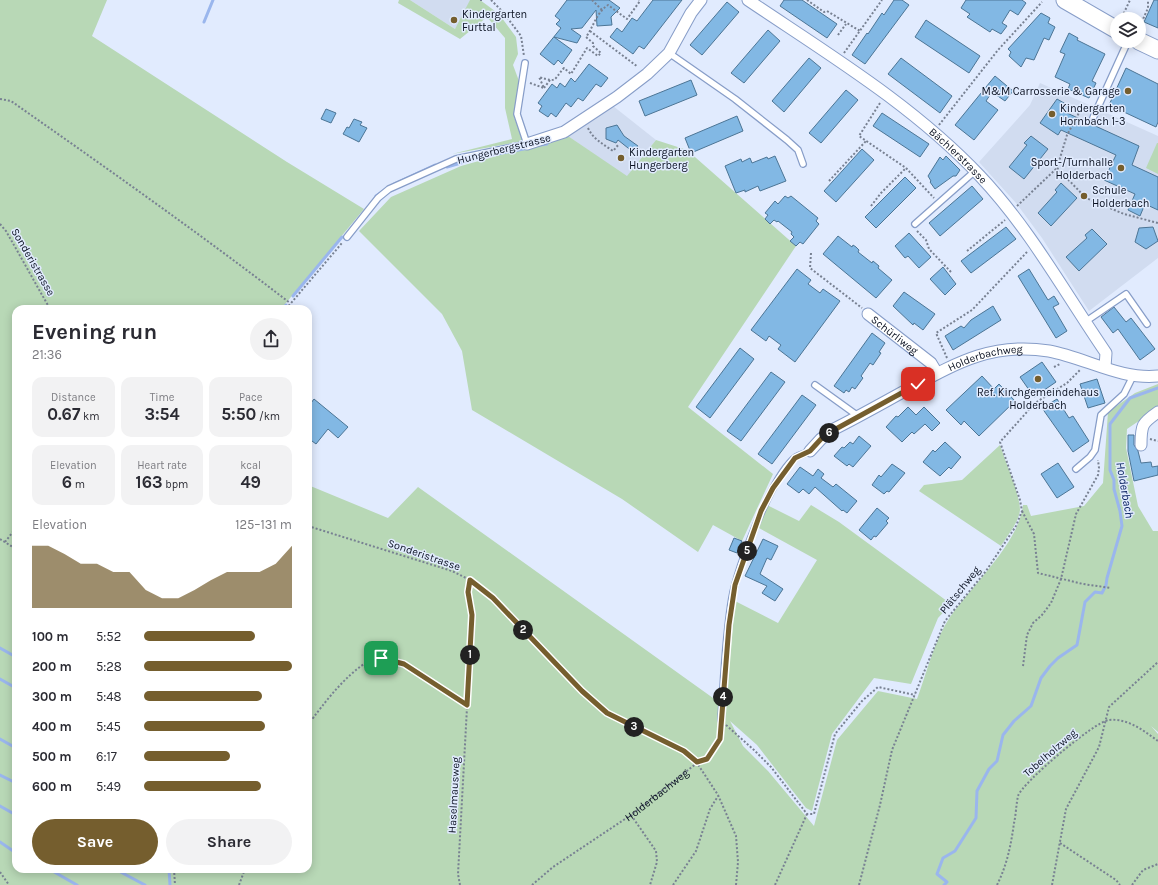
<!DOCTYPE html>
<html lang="en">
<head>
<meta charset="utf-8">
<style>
  body { margin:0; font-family:Karla,sans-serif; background:#f2f2f3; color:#2b2b33; height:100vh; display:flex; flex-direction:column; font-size:15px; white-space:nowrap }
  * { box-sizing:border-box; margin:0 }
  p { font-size:13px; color:#7c7c81 }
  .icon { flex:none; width:22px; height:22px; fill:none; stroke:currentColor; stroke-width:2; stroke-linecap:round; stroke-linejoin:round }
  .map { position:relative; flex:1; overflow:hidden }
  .drawer { position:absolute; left:12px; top:305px; width:300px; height:568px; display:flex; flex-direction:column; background:#fff; border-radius:12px; box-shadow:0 2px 10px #0003 }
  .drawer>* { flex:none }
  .controls { position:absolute; left:1110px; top:12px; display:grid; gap:8px }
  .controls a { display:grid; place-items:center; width:36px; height:36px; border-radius:50%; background:#fff; box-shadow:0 2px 10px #0003; font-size:20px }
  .pin { position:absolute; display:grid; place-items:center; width:34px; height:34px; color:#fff; margin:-17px; border-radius:8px; box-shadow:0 2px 6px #0006 }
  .km { position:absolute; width:20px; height:20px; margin:-10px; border-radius:50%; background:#222; color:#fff; font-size:11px; line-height:20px; text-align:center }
  .round { display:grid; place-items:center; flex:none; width:42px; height:42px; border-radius:21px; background:#f2f2f3 }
  .overview { display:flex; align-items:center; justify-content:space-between; height:68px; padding:0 20px }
  h1 { font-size:22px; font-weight:700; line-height:30px }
  .metrics { display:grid; grid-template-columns:repeat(3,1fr); gap:6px; height:68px; padding:4px 20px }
  .metrics div { display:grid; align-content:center; border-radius:10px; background:#f2f2f3; text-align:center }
  .metrics b { font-size:17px; font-weight:700 }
  .metrics small { font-size:11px; font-weight:400 }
  .metrics p { font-size:11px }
  .chart { height:112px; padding:8px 20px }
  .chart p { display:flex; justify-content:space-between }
  .chart svg { width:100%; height:72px; margin-top:4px; fill:#755e2e; opacity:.7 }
  .button { display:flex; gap:8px; margin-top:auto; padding:8px 20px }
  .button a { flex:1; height:46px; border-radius:24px; background:#755e2e; color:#fff; font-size:16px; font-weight:700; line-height:46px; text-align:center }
  .button a+a { background:#f2f2f3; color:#2b2b33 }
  ul { padding:0 20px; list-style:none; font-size:13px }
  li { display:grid; grid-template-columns:64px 48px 1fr; align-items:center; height:30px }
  li i { height:10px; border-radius:5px; background:#755e2e }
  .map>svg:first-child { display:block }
</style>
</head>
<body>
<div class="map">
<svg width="1158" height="885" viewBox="0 0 1158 885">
  <rect width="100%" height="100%" fill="#e1ebfe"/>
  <g fill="#d1dcf0">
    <path d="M410,0H475L455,29Z"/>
    <path d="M1040,83L1158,136V258L1089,311L1042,238L1016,203L979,162L1030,105Z"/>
    <path d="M613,106L656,140L627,177L568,136Z"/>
  </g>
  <g fill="#b8d8b6">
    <path d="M0,0H107L92,36L287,162L364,209L281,309H16V869H308V485L388,518L418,487L720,703L725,713L735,601L778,623L817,560L757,527L767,505L799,521L811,505L839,522L951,604L938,618L911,684L874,678L832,734L812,811L806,808L757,745L730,721L743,746L768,771L814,826L837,740L878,691L917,699C927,672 934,641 950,617C972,585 1019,543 1023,505H1027L1031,516L1084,506L1103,483L1108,412L1135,393L1158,384V408L1127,429L1126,448L1138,506L1153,531H1158V732L1151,726L1158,734V885H0Z"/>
    <path d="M399,0H410L455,29L470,0H480L499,14L516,37L518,54L513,65L519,81L514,117L523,141L452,154L512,139L505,108V38L487,17L460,39L398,3Z"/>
    <path d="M568,136L627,176L656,140L687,150L796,246L688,407L773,474L742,541L713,525L698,552L622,499L472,410L462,351L442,314L359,231L391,197L461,166Z"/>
    <path d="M1157,143H1158V174L1146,168Z"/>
    <path d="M1000,445C1005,461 1020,494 1020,510C1019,522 1007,536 1001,546L919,491L924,485L962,480Z"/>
  </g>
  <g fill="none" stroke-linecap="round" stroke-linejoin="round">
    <g stroke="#9ab6ed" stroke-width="3">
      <path d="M204,22L213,0"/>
      <path d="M540,145L547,144"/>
      <path d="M491,155L529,148"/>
      <path d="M447,167L478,158"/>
      <path d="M394,184L435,165"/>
      <path d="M376,196L389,187"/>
      <path d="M293,296L342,237"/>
      <path d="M283,309L286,305"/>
      <path d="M0,648L16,657"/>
      <path d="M0,679L16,688"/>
      <path d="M0,739L16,748"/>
      <path d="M0,775L16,783"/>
      <path d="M0,806L16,815"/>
      <path d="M0,842L16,853"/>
      <path d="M49,869L77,885"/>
      <path d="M115,869L145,885"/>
      <path d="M169,869L170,885"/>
      <path d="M944,885L947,882L937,874L943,858L955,851L976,818L977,791L989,769L997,761L1003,735L1014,721L1031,706L1041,678L1050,666L1058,658L1077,645L1085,602L1095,592L1102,593L1106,585L1107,578L1122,526L1120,511L1114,489V480L1110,470V424L1130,398L1158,388"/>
    </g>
  </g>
  <g fill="#82b8e4" stroke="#4c7595">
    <path d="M567,0H609L620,8L611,17L612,25L597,26L596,10L582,28L571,29L581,36L577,43L554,37L572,50L562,64L558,60L554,65L540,54L561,28L556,24L560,20L555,16Z"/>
    <path d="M653,0H682L644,49L639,46L633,54L610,37L617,28L622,32L632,18L637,21Z"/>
    <path d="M784,0H802L837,24L827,38L780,6Z"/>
    <path d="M894,0H902L909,5L865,64L852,55L867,33L868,34L882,13L884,15Z"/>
    <path d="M966,0H1022L1026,3L1018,15L1010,10L1002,23L1007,26L1001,34L992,29L990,32L967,17L970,14L961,8Z"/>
    <path d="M1154,0H1158V28L1144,22Z"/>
    <path d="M727,2L739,12L702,55L690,45Z"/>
    <path d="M1041,13L1050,18L1048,23L1055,27L1049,40L1044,38L1034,60L1026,58L1021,67L1009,56L1011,52L1008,49Z"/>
    <path d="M926,20L980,56L969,73L915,37Z"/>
    <path d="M768,30L780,41L744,83L731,73Z"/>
    <path d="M1069,33L1078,38L1077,40L1105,54L1092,81L1096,83L1089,98L1068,89L1070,84L1055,77L1065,54L1060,52Z"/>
    <path d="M809,58L821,68L784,112L772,101Z"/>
    <path d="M901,58L952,96L940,113L888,74Z"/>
    <path d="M589,64L608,78L601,87L596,84L583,101L578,98L571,107L566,103L556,117L551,113L548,117L539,111L542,106L538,103L552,84L557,88L560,83L565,87L571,78L575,82Z"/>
    <path d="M1126,68L1158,84V122L1156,127L1109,105Z"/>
    <path d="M995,76L1013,91L1005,101L992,92L986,101L998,110L974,140L955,125Z"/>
    <path d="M691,80L697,95L645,116L639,101Z"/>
    <path d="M846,90L858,100L821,143L809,133Z"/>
    <path d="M1057,99L1071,107L1067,113L1139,146L1132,165L1158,177V210L1145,204L1140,216L1128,210L1135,194L1104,180L1116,155L1061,130L1058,135L1040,123Z"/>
    <path d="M326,109L336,113L331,123L321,119Z"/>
    <path d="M882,113L929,144L920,157L873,126Z"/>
    <path d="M737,116L743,131L691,153L685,138Z"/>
    <path d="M354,119L362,122L360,125L367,128L359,142L343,134L347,127L349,128Z"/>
    <path d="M617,125L624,136L638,146L633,152L618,140L616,143L606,139V128Z"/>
    <path d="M1031,136L1048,149L1024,179L1009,167L1027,145L1024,143Z"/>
    <path d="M862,149L874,160L836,202L824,191Z"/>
    <path d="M775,156L786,181L760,191L758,186L745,192V190L736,193L725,166L741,159L742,162L750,158L752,163L767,157L768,159Z"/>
    <path d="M946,156L960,170L956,176H953L935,189L930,182L931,181L928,176L940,157L943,160Z"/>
    <path d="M905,177L916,188L876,228L865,217Z"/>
    <path d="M1061,183L1077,198L1051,226L1038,213L1057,192L1055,190Z"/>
    <path d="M972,186L983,199L940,236L929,223Z"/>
    <path d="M785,196L788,198L791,196L818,218L816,221L819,224L803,244L800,242L796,246L790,241L794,237L791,234L792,232L778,221L777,222L774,220L770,224L765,219L768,215L765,213L775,201L778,204Z"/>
    <path d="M1006,227L1016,239L971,273L961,261Z"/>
    <path d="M1153,227L1158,241L1146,249L1135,242L1139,228Z"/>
    <path d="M1092,229L1107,244L1079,271L1066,257L1087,238L1085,235Z"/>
    <path d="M909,233L931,257L919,268L908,256L905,258L895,246Z"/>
    <path d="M838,236L852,247L853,245L856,247L859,250L858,252L872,263L873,261L879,266L878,268L892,280L876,298L823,254Z"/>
    <path d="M943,267L956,284L945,295L930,279Z"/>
    <path d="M797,269L811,280L808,284L820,293L823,289L840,301L795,362L778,349L781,345L769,336L766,341L751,330Z"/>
    <path d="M1029,269L1048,300L1054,296L1059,304L1053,307L1067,331L1056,338L1018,276Z"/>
    <path d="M904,292L935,314L923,330L914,323L913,325L893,306Z"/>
    <path d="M993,306L1001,320L953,350L945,336L961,326L964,328L971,320Z"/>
    <path d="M1114,307L1126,322L1131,318L1155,349L1140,360L1118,329L1113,333L1101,317Z"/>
    <path d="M872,333L885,343L879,352L881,353L873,365L870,363L861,376L863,378L855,389L852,387L849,392L846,390L844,393L834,386Z"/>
    <path d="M740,348L754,359L710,418L696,407Z"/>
    <path d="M1042,362L1056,382L1034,397L1020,377Z"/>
    <path d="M771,372L785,382L741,441L727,431Z"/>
    <path d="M982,376L994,389L999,384L1015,401L979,436L964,421L961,425L946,410Z"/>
    <path d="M1097,379L1105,403L1088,408L1080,384Z"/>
    <path d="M802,395L816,405L772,464L758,454Z"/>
    <path d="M314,399L348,427L338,438L328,429L316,444L308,438V407Z"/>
    <path d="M1057,399L1069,418L1073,416L1089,441L1073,452L1042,408Z"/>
    <path d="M908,407L916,415L924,407L940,423L932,431L925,424L914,434L912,432L902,442L886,427L896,416L898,417Z"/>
    <path d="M1128,435H1134V445L1138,451L1141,463L1151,462L1152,467L1158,466V475L1134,481L1128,451Z"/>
    <path d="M859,436L871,446L853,467L849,464L847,466L834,456L842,447L844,448L850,442L853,444Z"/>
    <path d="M945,442L961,457L951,469L949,467L940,476L923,462L933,450L935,452Z"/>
    <path d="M1058,463L1074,487L1057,498L1041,474Z"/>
    <path d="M892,464L905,473L889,492L887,491L884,494L872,485L879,475L881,477Z"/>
    <path d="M800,467L813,476L818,469L824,474L821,478L833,487L836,484L857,501L847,513L843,510L842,511L815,487L809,494L803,489L799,493L787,484Z"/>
    <path d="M877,508L889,518L886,521L888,523L876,537L874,536L871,540L859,530Z"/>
    <path d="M734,538L742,541L737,553L729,550Z"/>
    <path d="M763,539L778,546L771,560L767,558L760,574L783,589L775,601L762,593L767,586L745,576Z"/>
  </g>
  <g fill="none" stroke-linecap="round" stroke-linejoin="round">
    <defs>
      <g id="service">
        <path d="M669,53L735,99L787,140L798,150L803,164"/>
        <path d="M1093,118L1128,41"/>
        <path d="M915,224L975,171"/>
        <path d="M347,237L378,198L389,189L456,159L527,144L517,114L525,63"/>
        <path d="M1085,322L1126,294L1147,324"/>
        <path d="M815,385L858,416"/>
        <path d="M1076,469L1090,457L1095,450L1101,415L1124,394L1133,376"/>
        <path d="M721,720C724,679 725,638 732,598C737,568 772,474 796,457C800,455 806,453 810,451"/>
      </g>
      <g id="minor">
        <path id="s2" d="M748,0C828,54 913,105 980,176C1030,229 1065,293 1106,353L1105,367"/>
        <path d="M527,144L564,132L617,97L647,74L669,53L691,13L701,0"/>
        <path id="s3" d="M868,314L931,363L937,373"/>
        <path d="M1141,445C1141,425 1142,423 1158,412"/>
        <path id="s4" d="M810,451L821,439L834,429C860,416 886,401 912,387C958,362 994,342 1049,351C1086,358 1121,380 1158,376"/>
      </g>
      <g id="primary">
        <path d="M1065,0L1117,30"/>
        <path d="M1139,41L1158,50"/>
      </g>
    </defs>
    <use href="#service" stroke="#879dc8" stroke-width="8"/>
    <use href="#minor" stroke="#879dc8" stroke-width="13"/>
    <use href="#primary" stroke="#879dc8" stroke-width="19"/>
    <g stroke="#788192" stroke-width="2" stroke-dasharray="2 2" stroke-linecap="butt">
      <path d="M480,0H482"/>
      <path d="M491,0L503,12L521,36L524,56"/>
      <path d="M592,0L602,10"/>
      <path d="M807,0L824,12L827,11L860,31"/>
      <path d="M1122,17L1130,0"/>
      <path d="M1140,26L1148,8V0"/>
      <path d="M590,31L638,67"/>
      <path d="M838,35L846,24"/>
      <path d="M844,53L882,0"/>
      <path d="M530,83L544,88L539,77C558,83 553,80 564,68L571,74L587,48L598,56L601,53L593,46V43L586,37C594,26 596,13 608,5L627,19L640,1L639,0"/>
      <path d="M544,88L550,80"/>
      <path d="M0,99L11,101C105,167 199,233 290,303"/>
      <path d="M880,103L859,136L906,168L934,198"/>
      <path d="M939,125L998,50L1042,2"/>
      <path d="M588,128C593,139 603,144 613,151L619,144"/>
      <path d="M1057,168L1086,198L1124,214L1158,223"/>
      <path d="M829,181L866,141"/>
      <path d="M871,206L881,193L906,168"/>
      <path d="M1017,206L1057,168L1067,135L1080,111"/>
      <path d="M0,224L6,231L50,309"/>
      <path d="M917,231L926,240L929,249L951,272"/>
      <path d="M967,251L1005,220"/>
      <path d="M811,253L810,268L862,308"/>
      <path d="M286,309L342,243"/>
      <path d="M947,358L936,333L972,310L1027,252"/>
      <path d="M1054,367L1060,364"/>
      <path d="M1150,439L1158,441"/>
      <path d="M1022,511L1034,534L1038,573L1083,584L1111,588"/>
      <path d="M308,526L452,571L470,580L493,598L582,691L607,713L684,751L697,763L718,795L736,836L738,862L736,885"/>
      <path d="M0,539L16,549"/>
      <path d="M5,542L16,528"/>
      <path d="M1023,666L1027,635L1033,623L1042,615L1051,603L1061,579L1076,514L1098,475L1099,468L1098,460"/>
      <path d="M308,725C321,707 357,658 381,658C388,658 400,661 405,664C427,675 445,693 467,705"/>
      <path d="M726,725L754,750L771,767L807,814H814L835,734L862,701L878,687L915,695"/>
      <path d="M631,815L656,851L657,862L650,885"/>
      <path d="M1060,843L1116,880L1120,885"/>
      <path d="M174,869L175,885"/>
      <path d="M0,872L9,885"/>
      <path d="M239,885L245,869"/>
      <path d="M460,885L458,874L472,615L468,593L470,580"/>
      <path id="s1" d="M532,885L553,867L631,815L697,763C713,756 720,743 721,726"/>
      <path d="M673,885L696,851L710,809L718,796"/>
      <path d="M775,885L807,814"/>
      <path d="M859,885L880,805L892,750L945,621L986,571L1016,526L1022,511L1020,500L1000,442L1035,403L1067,383L1080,370"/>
      <path d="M997,885C1007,865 1011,845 1014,823C1016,815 1016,805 1018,796C1022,783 1095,721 1109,720C1128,718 1144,731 1158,741"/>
      <path d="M1052,885L1066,809L1099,747L1109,707L1158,662"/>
      <path d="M1132,885L1143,870L1158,864"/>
    </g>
    <use href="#service" stroke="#fff" stroke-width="5.5"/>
    <use href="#minor" stroke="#fff" stroke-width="11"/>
    <use href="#primary" stroke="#fff" stroke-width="17"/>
  </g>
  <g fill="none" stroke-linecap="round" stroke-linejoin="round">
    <defs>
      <path id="route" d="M381,658L404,664L467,705L472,615L468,592L470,580L493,598L582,691L607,713L684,751L697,762L707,759L720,739L729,625L735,585L761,511L773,488L795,458L810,451L821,439L834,430L918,384"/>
    </defs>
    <use href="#route" stroke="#fff" stroke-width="8"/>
    <use href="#route" stroke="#755e2e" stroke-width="5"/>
  </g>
  <g fill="#755e2e" stroke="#e1ebfe" stroke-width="1.5">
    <circle cx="454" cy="20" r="4"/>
    <circle cx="1128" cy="91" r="4"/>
    <circle cx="1052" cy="114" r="4"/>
    <circle cx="621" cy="158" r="4"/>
    <circle cx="1121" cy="168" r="4"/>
    <circle cx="1084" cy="196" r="4"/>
    <circle cx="1038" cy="379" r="4"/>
  </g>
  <g text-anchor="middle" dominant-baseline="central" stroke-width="3" stroke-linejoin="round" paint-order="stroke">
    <g font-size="11" fill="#091020" stroke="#e1ebfe" text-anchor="start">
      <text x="462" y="14">Kindergarten<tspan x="462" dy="13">Furttal</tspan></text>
      <text x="1120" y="91" text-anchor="end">M&amp;M Carrosserie &amp; Garage</text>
      <text x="1060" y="108">Kindergarten<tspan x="1060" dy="13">Hornbach 1-3</tspan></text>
      <text x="629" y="152">Kindergarten<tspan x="629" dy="13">Hungerberg</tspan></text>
      <text x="1113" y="162" text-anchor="end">Sport-/Turnhalle<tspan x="1113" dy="13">Holderbach</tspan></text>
      <text x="1092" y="190">Schule<tspan x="1092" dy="13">Holderbach</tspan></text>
      <text x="1038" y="392" text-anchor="middle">Ref. Kirchgemeindehaus<tspan x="1038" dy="13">Holderbach</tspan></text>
    </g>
    <g font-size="11" fill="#091020" stroke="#e1ebfe">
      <text transform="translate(504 149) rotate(-14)">Hungerbergstrasse</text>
      <text stroke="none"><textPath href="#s2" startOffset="262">Bächlerstrasse</textPath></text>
      <text transform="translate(33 262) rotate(60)">Sonderistrasse</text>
      <text stroke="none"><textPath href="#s3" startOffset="34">Schürliweg</textPath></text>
      <text stroke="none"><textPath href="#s4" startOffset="201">Holderbachweg</textPath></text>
      <text transform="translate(424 555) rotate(19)">Sonderistrasse</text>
      <text transform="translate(960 590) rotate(-51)">Plätschweg</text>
      <text transform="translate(1050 753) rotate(-41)">Tobelholzweg</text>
      <text stroke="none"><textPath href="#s1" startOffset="154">Holderbachweg</textPath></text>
      <text transform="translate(454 795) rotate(-87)">Haselmausweg</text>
    </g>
    <g font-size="12" font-style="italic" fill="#0a2361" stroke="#e1ebfe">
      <text transform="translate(1125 490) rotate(80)">Holderbach</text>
    </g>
  </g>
</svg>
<div class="controls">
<a><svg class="icon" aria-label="layers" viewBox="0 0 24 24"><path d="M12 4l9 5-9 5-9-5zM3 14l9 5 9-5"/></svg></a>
</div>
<div class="pin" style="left:381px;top:658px;background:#1e9e55"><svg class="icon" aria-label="arrive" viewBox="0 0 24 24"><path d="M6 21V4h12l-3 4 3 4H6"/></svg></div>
<div class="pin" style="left:918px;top:384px;background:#d93025"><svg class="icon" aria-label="check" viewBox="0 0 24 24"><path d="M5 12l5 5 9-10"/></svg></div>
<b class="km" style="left:470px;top:655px">1</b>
<b class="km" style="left:523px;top:630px">2</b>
<b class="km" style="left:634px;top:727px">3</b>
<b class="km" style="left:723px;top:697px">4</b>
<b class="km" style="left:747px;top:551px">5</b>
<b class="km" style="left:829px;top:433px">6</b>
<section class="drawer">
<div class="overview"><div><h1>Evening run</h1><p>21:36</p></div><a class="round"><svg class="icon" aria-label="share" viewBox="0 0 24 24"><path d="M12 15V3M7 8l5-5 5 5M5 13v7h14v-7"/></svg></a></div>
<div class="metrics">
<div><p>Distance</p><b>0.67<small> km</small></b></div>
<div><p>Time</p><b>3:54</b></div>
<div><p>Pace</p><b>5:50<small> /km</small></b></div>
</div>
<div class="metrics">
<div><p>Elevation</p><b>6<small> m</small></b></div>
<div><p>Heart rate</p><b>163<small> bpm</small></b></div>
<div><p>kcal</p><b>49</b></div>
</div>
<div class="chart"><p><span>Elevation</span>125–131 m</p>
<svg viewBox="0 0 160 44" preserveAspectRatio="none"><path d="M0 44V6L10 6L20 11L30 17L40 17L50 22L60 22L70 33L80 38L90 38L100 33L110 27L120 22L130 22L140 22L150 17L160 6V44z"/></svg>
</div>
<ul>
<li><b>100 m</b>5:52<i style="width:75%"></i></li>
<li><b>200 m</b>5:28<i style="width:100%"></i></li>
<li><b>300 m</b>5:48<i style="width:80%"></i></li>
<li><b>400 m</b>5:45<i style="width:82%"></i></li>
<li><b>500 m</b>6:17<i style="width:58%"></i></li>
<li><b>600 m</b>5:49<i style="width:79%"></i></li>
</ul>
<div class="button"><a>Save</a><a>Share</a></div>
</section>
</div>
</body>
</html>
